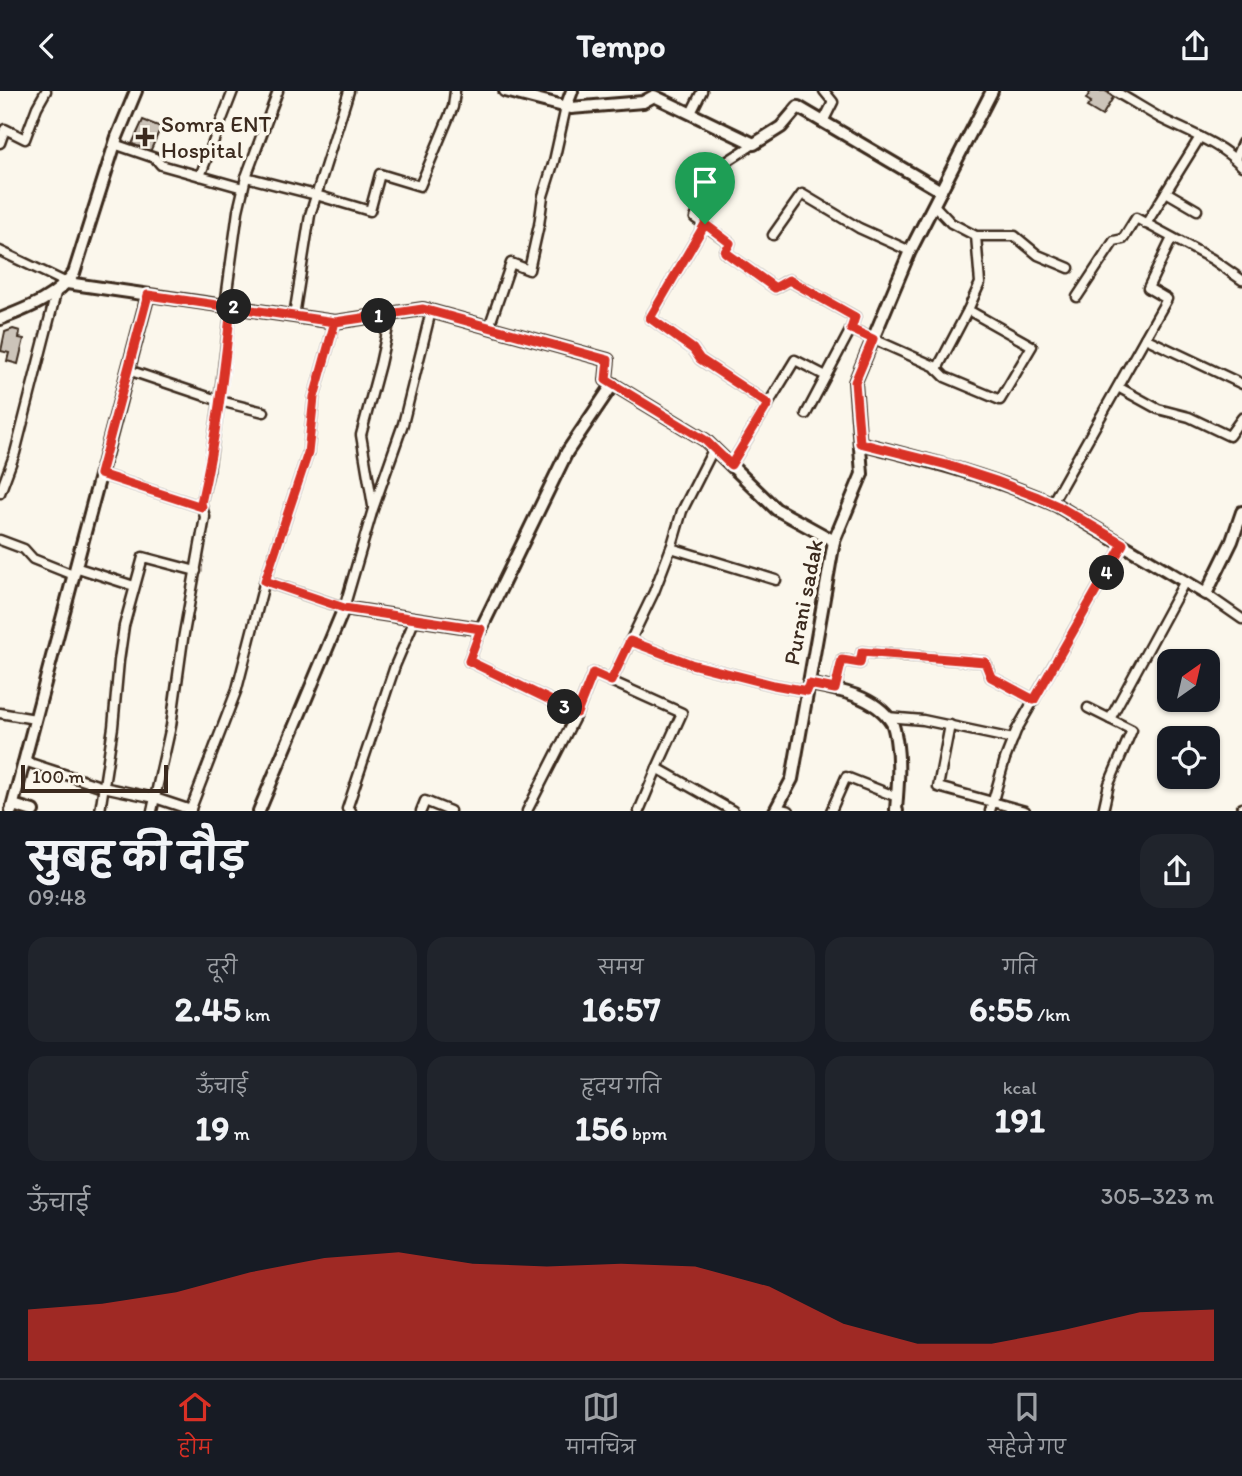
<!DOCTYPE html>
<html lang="hi">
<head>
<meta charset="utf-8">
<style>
  body { margin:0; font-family:Itim,"Playpen Sans Deva",sans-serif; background:#20242c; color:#f1f3f6; height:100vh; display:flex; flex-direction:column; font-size:26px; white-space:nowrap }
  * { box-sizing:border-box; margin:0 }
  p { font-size:23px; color:#9ea1a6 }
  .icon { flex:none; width:38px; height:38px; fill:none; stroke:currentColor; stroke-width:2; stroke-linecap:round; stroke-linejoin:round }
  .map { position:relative; height:720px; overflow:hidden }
  .details { display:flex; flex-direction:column; background:#171b24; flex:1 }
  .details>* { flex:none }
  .needle { width:46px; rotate:34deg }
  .tools { position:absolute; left:1157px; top:558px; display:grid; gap:14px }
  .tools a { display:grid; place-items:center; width:63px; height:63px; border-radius:14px; background:#171b24; box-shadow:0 2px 5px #0004; font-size:35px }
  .scale { position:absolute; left:21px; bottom:18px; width:147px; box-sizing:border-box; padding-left:7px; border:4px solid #3b2a1e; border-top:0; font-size:19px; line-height:24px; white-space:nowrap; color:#3b2a1e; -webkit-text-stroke:5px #fbf7ec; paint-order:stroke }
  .pin { position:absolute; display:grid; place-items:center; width:60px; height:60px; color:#fff; margin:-72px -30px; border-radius:50% 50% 50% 0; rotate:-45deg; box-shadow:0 0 7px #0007 }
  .pin .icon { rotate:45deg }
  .km { position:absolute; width:35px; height:35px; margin:-18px; border-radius:50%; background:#222; color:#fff; font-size:19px; line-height:35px; text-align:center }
  .round { display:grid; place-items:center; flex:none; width:74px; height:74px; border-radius:21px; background:#20242c }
  .head { display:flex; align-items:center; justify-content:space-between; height:119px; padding:0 28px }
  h1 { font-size:38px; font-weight:700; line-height:52px }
  .stats { display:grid; grid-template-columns:repeat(3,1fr); gap:10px; height:119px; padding:7px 28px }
  .stats div { display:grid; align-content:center; border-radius:18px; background:#20242c; text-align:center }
  .stats b { font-size:35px; font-weight:700 }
  .stats small { font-size:19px; font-weight:400 }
  .stats p { font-size:19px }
  .chart { height:196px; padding:14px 28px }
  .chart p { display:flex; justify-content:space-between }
  .chart svg { width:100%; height:126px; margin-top:7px; fill:#d93025; opacity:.7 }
  header { display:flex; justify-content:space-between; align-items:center; height:91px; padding:0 28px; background:#171b24; font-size:32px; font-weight:700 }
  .tabs { display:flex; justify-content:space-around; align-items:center; height:98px; border-top:2px solid #363941; background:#171b24; font-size:19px; color:#9ea1a6 }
  .tabs a { display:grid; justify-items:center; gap:4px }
  .tabs .selected { color:#d93025 }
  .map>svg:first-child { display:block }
</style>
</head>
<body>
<header><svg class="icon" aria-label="back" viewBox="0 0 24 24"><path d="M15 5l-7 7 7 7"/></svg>Tempo<svg class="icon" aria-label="share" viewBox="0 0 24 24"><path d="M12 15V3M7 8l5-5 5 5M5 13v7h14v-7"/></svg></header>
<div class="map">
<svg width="1242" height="720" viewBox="0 0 1242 720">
  <rect width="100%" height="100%" fill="#fbf7ec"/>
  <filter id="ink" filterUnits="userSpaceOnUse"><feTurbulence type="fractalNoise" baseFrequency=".0143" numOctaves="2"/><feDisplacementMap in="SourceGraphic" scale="14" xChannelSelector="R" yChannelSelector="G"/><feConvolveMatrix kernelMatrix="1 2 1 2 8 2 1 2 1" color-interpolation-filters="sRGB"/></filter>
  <g filter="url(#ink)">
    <g fill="#ccc4b9" stroke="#3b2a1e" stroke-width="2">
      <path d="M1091,0H1105L1114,5L1102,25L1087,16L1091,11L1086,8Z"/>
      <path d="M143,29L161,36L150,61L132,53Z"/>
      <path d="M13,238L20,240L19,247L24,248L18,273L7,270L9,262L1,260L5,241Z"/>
    </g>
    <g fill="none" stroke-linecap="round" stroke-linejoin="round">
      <defs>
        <g id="street">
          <path d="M1114,0C1130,9 1146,19 1162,28C1190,42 1220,52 1242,75"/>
          <path d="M691,22L702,0"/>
          <path d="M823,31L833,11L824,0"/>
          <path d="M0,52L5,38L25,48L37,16L46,0"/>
          <path d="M114,53L155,67L161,74L243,97"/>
          <path d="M754,53L717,77L695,127L730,152L725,161L775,197L789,189L855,226L851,238L934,275L945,286L1000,309L1032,255L968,219L980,192L976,145"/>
          <path d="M1235,68L1242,52"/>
          <path d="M200,85L233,0"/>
          <path d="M246,86L316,104L370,120L380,83L420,95L453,16L455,0"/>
          <path d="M1166,101L1197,119"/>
          <path d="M934,114L951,132L976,145H1015L1038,164L1069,177"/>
          <path d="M705,133L650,227L693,258L700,268L768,313"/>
          <path d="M1146,133L1200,46"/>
          <path d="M773,144L802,103L859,137L910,160"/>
          <path d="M0,160L67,192"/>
          <path d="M1077,206L1114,150L1123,148L1136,127L1212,168L1242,189"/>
          <path d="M225,215L238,120L246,86L278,0"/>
          <path d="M294,225L310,124L349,0"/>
          <path d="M489,236L511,172L529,179L539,134L543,105L554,70L566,16"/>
          <path d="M1145,247L1242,293"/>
          <path d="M937,278L968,219"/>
          <path d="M128,279L220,310L264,321"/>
          <path d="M1118,296L1158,318L1189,326L1229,345L1242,327"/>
          <path d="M806,323L851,238"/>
          <path d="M731,374L795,269L826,285"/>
          <path d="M100,383L202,416"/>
          <path d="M0,402L15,362L56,202"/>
          <path d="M1052,412L1167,208L1148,197L1172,147"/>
          <path d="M373,415L361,344L380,273L391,223"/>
          <path d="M0,449L24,458L33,468L73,484"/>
          <path d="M671,457L776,489"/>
          <path d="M75,476L134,495"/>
          <path d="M265,490L344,517L373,418L403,333L431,220"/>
          <path d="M1206,503L1242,528"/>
          <path d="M481,538L469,570L577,622L527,720"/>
          <path d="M630,550L691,573L774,594L807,600"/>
          <path d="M611,590L654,501L672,454L682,420L714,357"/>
          <path d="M835,598L842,569L860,572L862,561L985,571L991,586L1034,609"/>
          <path d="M1088,617L1132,639L1109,693L1103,720"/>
          <path d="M0,622L35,628"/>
          <path d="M577,622L593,582L682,622L657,677"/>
          <path d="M887,626L923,629L1013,648"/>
          <path d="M1110,628L1185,490"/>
          <path d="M950,634L938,696L1025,720"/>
          <path d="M24,670L103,696L155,707L191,719"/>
          <path d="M777,717L789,720"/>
          <path d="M100,720L113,636L119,570L124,535L143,466L196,480"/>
          <path d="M152,720L171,635L183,548L205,426L201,412L209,379L218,319L231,216"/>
          <path d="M190,720L237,598L264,493L308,362L314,306L335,231"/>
          <path d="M351,720L347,718L395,575L415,528"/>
          <path d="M421,720L425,710L450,720"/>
          <path d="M639,720L657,677L733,720"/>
          <path d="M831,720L846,686L897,706"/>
          <path d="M990,720L1005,668L1016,640L1123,453"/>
          <path d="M1240,720L1242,717"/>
        </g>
        <g id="secondary">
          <path d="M505,0L571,17L643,11L654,5L754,53L781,36L798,16L941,100"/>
          <path d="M566,16L572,0"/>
          <path d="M67,192L335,231L423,218L608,269L606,289L705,349L776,418L834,450"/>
          <path d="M0,228C28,217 56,207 74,182L117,46L136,0"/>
          <path d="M860,352C927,369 995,386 1058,415L1206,503L1232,450L1242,421"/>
          <path d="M809,593C836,598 876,605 892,632C894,636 895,642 896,648C900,672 898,695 896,719L897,720"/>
          <path d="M13,714L33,720"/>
          <path d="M11,720L148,204"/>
          <path d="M259,720L344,517L481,538L567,361L613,293"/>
          <path d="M775,720L792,688L834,450L862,383L855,291L910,160L992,0"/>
        </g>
      </defs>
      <use href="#street" stroke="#3b2a1e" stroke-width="13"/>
      <use href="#secondary" stroke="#3b2a1e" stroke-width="16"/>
      <use href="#street" stroke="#fbf7ec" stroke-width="8"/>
      <use href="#secondary" stroke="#fbf7ec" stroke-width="10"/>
    </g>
  </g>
  <g fill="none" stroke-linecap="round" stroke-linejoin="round" filter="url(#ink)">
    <defs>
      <path id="route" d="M705,133L650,227L693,258L700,268L768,313L731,374L705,349L606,289L608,269L423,218L335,231L231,216C224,282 216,347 201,412L202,416L100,383L148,204L335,231L314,306L308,362L265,490L344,517L481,538L469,570L577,622L593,582L611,590L630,550L691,573L774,594L807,600L809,593L835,598L842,569L860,572L862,561L985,571L991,586L1034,609L1123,453L1058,415L1038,406L996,390L947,374L860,352L855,291L873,248L851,238L855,226L789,189L775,197L725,161L730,152L705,133"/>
    </defs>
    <use href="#route" stroke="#fff" stroke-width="14"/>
    <use href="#route" stroke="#d93025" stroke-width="9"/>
  </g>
  <path fill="#3b2a1e" stroke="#fbf7ec" stroke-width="2.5" d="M141.5 35.5h7v7h7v7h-7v7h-7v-7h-7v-7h7z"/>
  <g text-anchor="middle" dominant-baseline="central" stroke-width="7" stroke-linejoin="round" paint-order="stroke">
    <g font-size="23" fill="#3b2a1e" stroke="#fbf7ec" text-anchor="start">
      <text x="161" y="33">Somra ENT<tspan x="161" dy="26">Hospital</tspan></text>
    </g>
    <g font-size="23" fill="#3b2a1e" stroke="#fbf7ec">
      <text transform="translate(803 511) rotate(-79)">Purani sadak</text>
    </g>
  </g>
</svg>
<div class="tools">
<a><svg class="needle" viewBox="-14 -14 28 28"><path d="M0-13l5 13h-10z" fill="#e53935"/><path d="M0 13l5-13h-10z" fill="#9ea1a6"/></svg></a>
<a><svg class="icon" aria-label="locate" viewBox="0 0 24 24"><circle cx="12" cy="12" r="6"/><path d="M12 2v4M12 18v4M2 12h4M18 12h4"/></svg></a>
</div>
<div class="scale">100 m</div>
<div class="pin" style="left:705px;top:133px;background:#1e9e55"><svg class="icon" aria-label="arrive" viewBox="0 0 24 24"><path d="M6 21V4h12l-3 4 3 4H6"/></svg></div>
<b class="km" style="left:379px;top:225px">1</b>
<b class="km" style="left:234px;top:216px">2</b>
<b class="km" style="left:565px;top:616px">3</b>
<b class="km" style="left:1107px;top:482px">4</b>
</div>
<section class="details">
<div class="head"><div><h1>सुबह की दौड़</h1><p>09:48</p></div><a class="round"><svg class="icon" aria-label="share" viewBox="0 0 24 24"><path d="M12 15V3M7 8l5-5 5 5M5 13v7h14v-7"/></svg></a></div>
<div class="stats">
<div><p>दूरी</p><b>2.45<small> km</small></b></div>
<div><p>समय</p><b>16:57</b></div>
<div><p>गति</p><b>6:55<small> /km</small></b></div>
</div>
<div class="stats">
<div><p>ऊँचाई</p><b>19<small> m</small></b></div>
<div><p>हृदय गति</p><b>156<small> bpm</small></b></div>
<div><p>kcal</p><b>191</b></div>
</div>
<div class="chart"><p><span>ऊँचाई</span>305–323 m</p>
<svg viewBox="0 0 160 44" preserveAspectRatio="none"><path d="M0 44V26L10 24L20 20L30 13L40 8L50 6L60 10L70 11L80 10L90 11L100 18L110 31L120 38L130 38L140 33L150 27L160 26V44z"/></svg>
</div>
</section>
<nav class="tabs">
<a class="selected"><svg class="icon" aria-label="home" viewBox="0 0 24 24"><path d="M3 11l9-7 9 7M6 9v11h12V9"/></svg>होम</a>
<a><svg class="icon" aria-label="map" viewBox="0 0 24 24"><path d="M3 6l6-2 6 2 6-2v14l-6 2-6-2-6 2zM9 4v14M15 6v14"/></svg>मानचित्र</a>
<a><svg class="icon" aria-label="saved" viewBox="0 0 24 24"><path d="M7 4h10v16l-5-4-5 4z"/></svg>सहेजे गए</a>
</nav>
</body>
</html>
